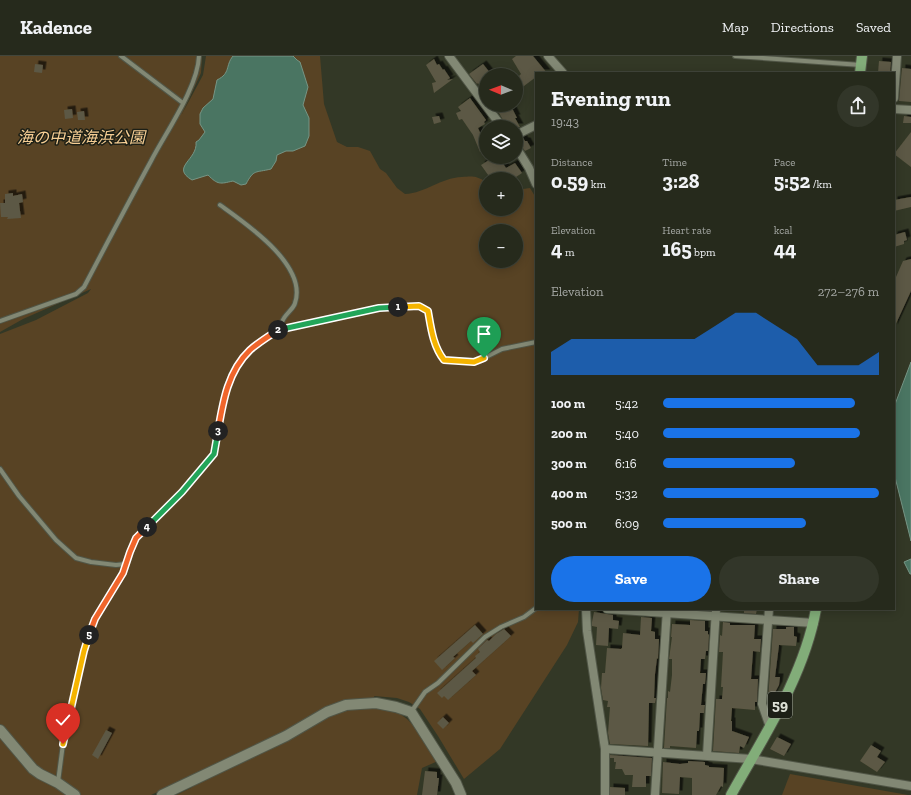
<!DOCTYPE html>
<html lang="en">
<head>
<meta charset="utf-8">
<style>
  body { margin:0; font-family:"Zilla Slab","Noto Sans JP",serif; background:#323629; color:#f1f3f6; height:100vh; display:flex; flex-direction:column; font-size:15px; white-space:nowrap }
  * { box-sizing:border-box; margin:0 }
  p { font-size:13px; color:#a4a7a3 }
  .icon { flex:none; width:22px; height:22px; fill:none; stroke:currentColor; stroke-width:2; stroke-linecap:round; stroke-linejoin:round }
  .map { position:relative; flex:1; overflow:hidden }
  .sheet { position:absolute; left:535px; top:16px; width:360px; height:538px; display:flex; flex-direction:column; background:#262a1c; border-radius:0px; box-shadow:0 2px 10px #0003,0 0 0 1px #42463b }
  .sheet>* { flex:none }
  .needle { width:26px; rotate:271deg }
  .tools { position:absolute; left:479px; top:12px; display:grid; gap:8px }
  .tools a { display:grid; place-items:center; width:44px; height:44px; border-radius:50%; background:#262a1c; box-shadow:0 2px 10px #0003,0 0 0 1px #42463b; font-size:20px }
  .pin { position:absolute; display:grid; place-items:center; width:34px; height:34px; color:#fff; margin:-41px -17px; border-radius:50% 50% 50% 0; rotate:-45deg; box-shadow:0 0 4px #0007 }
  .pin .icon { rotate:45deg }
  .km { position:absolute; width:20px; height:20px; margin:-10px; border-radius:50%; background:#222; color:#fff; font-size:11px; line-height:20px; text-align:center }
  .round { display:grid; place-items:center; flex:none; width:42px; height:42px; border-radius:21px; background:#323629 }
  .overview { display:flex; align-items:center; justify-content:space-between; height:68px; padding:0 16px }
  h1 { font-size:22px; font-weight:700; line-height:30px }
  .stats { display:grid; grid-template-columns:repeat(3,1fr); gap:6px; height:68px; padding:4px 16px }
  .stats div { display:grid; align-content:center }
  .stats b { font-size:20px; font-weight:700 }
  .stats small { font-size:11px; font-weight:400 }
  .stats p { font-size:11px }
  .chart { height:112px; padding:8px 16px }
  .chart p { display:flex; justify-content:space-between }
  .chart svg { width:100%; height:72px; margin-top:4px; fill:#1a73e8; opacity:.7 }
  .cta { display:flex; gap:8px; margin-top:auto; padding:8px 16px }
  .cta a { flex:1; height:46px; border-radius:24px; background:#1a73e8; color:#fff; font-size:16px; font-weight:700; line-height:46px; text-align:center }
  .cta a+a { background:#323629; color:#f1f3f6 }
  ul { padding:0 16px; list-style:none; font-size:13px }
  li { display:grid; grid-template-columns:64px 48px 1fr; align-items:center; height:30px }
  li i { height:10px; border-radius:5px; background:#1a73e8 }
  header { display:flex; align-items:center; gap:24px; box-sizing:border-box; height:56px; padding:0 20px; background:#262a1c; border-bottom:1px solid #42463b }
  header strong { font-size:19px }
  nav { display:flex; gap:22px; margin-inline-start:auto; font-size:14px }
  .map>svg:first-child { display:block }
</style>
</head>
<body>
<header>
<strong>Kadence</strong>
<nav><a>Map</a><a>Directions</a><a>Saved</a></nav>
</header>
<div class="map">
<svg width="911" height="739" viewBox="0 0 911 739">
  <defs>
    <filter id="shadow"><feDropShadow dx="3.5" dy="-3.5" stdDeviation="0" flood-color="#0009"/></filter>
  </defs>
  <rect width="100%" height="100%" fill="#333826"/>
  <g fill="#584324" fill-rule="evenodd">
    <path d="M0,0H202L201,17L182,58L203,19L206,0H320L324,48L337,86L347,91H358L370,95L380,113L386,117L397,132L405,138C426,137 440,122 462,121C473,120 477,120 486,126V153H516V134L530,132L536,142V553H579L578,566L567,589L500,693L464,723L438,680L420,653L409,646L397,642L374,640L379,652L396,655L407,663L415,671L424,686L438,705L422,712L417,739H176L191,732L198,726L197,717L151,739H0V278L36,264L88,237L91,233L23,263L0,276ZM486,175H516V205H486Z"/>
    <path d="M790,718L908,739H782Z"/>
  </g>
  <g fill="#4a7562" stroke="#769585">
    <path d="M233,0H293L297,4L300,6L308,31L303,49L309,62V80L305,90L293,95H286L277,99L276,105L271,113C255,117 254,113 246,128L241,129L233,125C220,128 218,129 208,119L192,124C170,111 198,104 196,86L199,84L205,76L200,68V58L203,52L213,43L217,24C231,17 225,10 233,0Z"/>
    <path d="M911,306V485L894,417V351Z"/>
    <path d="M911,503V518H910L904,506Z"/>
  </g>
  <g fill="#5c5844" filter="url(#shadow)">
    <path d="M516,0H533L547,17H536V21L516,36V25L520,22L519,20L521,18L512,3Z"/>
    <path d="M434,3L437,9L439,8L443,14L444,13L450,22L447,24L453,23L434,37L432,27L436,26L426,9Z"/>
    <path d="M879,5L891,6L890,17H878Z"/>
    <path d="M35,8L43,9L42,17L34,16Z"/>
    <path d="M483,8L491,18L486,19V40L478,27L477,28L469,18Z"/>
    <path d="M902,12L911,13V46L899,45Z"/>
    <path d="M470,42L486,64L484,66L485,68L478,72L486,90V93L480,96L473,79L462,63L459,64L456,57L461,55L458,51Z"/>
    <path d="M511,50L517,62H515L520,71H507L499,57Z"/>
    <path d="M72,53L73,62L65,63L64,54Z"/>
    <path d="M84,55L85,64H78L77,56Z"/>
    <path d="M439,60L441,66L434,68L432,61Z"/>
    <path d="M904,60L911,61V67H903Z"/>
    <path d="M911,76V111L894,98Z"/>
    <path d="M523,82L525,85H527L531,92L525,95L520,88L517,86Z"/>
    <path d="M494,101H498L499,104L500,103L506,112L515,107L522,117L513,123H491L481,109Z"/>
    <path d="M13,137V140L22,138L23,146L19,147L21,162L7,163L8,161H1L0,147H5V138Z"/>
    <path d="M911,141V151L894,155V144Z"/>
    <path d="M905,176L907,184L904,185V188L894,191V179Z"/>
    <path d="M911,203V235L894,272V220L896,221L903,205Z"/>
    <path d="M744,553H757L756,558L744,557Z"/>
    <path d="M594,556L613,559V564L619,565L618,573L609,572L608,590L596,589L597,571L592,570V566Z"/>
    <path d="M641,561L652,562L651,575L655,576V583H659L658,603L657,602L655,618L654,642H656L655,647H649L648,690L610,688L608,677L610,651H607L608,645L603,644L601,632L602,617H605L607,592L621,593L622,592L623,577L640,579Z"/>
    <path d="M690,564L705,565V575H708V578L709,579L708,595H706L705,603H701L700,617H706L705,628H703L701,649H705L704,657H700L699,675H697L696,692L670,690V692H664L667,642H668V635L670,636L672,619V603H669L672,581H671L672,568L690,569Z"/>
    <path d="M723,566L730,567V569H755L754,583H761L760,596L753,595L751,623H758L757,646H755V654L732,652L731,665H732V675L749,681L744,692L740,690L739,697L713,695L716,643H722L723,631H721L723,596H719L720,579L722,580Z"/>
    <path d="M475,569L483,578L473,587L471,585L453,601L455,602L442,614L434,605Z"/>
    <path d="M786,571H794V580L797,581L796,590L779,589L775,621H780L779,629L771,644H768L773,573H786Z"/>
    <path d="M504,573L511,580L472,615L476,619L448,644L444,640L442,642L437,637L476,602L475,600L480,596L478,593L487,584L489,585L496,578Z"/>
    <path d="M443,661L449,667L443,673L437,667Z"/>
    <path d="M106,674L112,677L98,703L92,699Z"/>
    <path d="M777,681L791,688L784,700L770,693Z"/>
    <path d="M871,689L881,695L877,701L885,706L877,716L860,705Z"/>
    <path d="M610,699L652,702L651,720H646V731H632L633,719H625L622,713H615L616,706H614V702H610Z"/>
    <path d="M688,705L705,706V709L709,710V711L724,712L723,731L721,730L716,739H692V722L680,721L679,738L662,737L663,706L680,708L688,707Z"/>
    <path d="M425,715L437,716V722H439L437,739H422Z"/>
    <path d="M610,731L625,732V739H610Z"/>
  </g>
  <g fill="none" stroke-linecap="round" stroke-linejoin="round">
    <defs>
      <g id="service">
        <path d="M121,0L183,47"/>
        <path d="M735,0L861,9"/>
        <path d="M220,149C245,167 308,209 295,247C294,252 287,257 284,262C282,265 281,269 279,273"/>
        <path d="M0,265L76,238L84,231C106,189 128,147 151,105C166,76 198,31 199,0"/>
        <path d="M0,413L19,440L56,484L76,502L91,506L116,509L126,508"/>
        <path d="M411,656L425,636L438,627L485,581L501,571L524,561L536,552"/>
        <path d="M58,726L63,688L84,595L95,563L123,517L130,496L136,482L182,436L214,398L223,346L228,327L234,313L250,294L279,273L379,252L419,250L428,255C431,271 433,290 444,303L474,305L484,302L502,293L536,286"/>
      </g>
      <g id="minor">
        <path d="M449,0L502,71"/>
        <path d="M548,0L563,17"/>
        <path d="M894,42L897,0"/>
        <path d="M894,53L911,54"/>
        <path d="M516,79L536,69"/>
        <path d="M516,91L529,112L536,128"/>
        <path d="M586,553L587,575L605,693V739"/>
        <path d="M607,553L814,567"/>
        <path d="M769,553L762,648L770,671"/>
        <path d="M605,693L751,703L911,730"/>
        <path d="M707,699L716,553"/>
        <path d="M655,739L667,553"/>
      </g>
      <g id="tertiary">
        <path d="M0,674L33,713L40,718L58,727L75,739"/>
        <path d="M162,739L286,680L327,656L346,649L360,648L376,647L396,651L411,656L456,727L461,739"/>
      </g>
      <g id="primary">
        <path d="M860,17L862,0"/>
        <path d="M731,739C764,680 804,620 816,553"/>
      </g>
    </defs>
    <use href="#service" stroke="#515647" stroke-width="6"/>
    <use href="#minor" stroke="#515647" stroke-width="10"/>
    <use href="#tertiary" stroke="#515647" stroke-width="12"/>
    <use href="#primary" stroke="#515647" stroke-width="12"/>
    <use href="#service" stroke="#828874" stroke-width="4"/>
    <use href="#minor" stroke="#828874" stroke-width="8"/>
    <use href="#tertiary" stroke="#828874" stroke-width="10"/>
    <use href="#primary" stroke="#82ad79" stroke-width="10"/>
  </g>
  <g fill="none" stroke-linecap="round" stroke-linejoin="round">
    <defs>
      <path id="split-1" d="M398,251L419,250L428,255C431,272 433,290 444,304L474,306L484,302"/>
      <path id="split-2" d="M278,274L379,252L398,251"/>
      <path id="split-3" d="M218,375C223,345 228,315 250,294C259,286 269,280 278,274"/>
      <path id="split-4" d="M147,471L182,436L214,398L218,375"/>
      <path id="split-5" d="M89,579L95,563L123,517L130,496L136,482L147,471"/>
      <path id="split-6" d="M63,688L84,595L89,579"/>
    </defs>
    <use href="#split-1" stroke="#fff" stroke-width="8"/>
    <use href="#split-2" stroke="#fff" stroke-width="8"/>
    <use href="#split-3" stroke="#fff" stroke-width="8"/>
    <use href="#split-4" stroke="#fff" stroke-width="8"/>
    <use href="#split-5" stroke="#fff" stroke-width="8"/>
    <use href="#split-6" stroke="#fff" stroke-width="8"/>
    <use href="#split-1" stroke="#f5b400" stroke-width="5"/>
    <use href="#split-2" stroke="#22a559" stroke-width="5"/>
    <use href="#split-3" stroke="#f0652b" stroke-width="5"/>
    <use href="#split-4" stroke="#22a559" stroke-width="5"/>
    <use href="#split-5" stroke="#f0652b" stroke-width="5"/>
    <use href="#split-6" stroke="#f5b400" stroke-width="5"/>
  </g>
  <g text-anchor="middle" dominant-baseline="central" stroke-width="3" stroke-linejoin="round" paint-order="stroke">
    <rect fill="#1c1f16" stroke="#a3a79c" stroke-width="1" x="768" y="636" width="24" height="26" rx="3"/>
    <g font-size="15" font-weight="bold" fill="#dde1d6">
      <text x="780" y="649">59</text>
    </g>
    <g font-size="16" font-style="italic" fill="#f6ce94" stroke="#1c1f16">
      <text x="81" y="81">海の中道海浜公園</text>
    </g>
  </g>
</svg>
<div class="tools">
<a><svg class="needle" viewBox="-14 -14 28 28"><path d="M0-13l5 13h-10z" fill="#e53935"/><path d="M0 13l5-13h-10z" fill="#a4a7a3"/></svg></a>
<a><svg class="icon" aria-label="layers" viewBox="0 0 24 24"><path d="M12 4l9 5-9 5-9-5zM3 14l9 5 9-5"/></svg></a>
<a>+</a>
<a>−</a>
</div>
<div class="pin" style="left:484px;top:302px;background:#1e9e55"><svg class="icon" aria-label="arrive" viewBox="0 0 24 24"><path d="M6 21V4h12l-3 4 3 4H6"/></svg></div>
<div class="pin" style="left:63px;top:688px;background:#d93025"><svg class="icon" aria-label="check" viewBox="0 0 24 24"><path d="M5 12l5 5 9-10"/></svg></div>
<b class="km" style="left:398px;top:251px">1</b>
<b class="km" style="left:278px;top:274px">2</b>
<b class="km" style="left:218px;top:375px">3</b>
<b class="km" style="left:147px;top:471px">4</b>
<b class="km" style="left:89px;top:579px">5</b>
<section class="sheet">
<div class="overview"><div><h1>Evening run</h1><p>19:43</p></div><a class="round"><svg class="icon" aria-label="share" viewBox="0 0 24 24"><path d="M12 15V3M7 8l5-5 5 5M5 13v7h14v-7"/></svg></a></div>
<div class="stats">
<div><p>Distance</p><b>0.59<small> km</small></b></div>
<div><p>Time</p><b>3:28</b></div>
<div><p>Pace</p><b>5:52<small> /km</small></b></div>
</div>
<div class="stats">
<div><p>Elevation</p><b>4<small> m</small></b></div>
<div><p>Heart rate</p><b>165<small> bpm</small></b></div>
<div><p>kcal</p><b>44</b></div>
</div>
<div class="chart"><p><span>Elevation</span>272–276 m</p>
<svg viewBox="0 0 160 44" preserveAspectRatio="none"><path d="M0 44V30L10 22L20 22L30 22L40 22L50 22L60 22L70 22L80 14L90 6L100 6L110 14L120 22L130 38L140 38L150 38L160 30V44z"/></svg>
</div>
<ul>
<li><b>100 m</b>5:42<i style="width:89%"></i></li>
<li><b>200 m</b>5:40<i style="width:91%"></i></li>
<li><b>300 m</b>6:16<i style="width:61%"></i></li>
<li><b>400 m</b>5:32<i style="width:100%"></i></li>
<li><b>500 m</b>6:09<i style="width:66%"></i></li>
</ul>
<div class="cta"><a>Save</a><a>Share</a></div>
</section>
</div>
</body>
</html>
